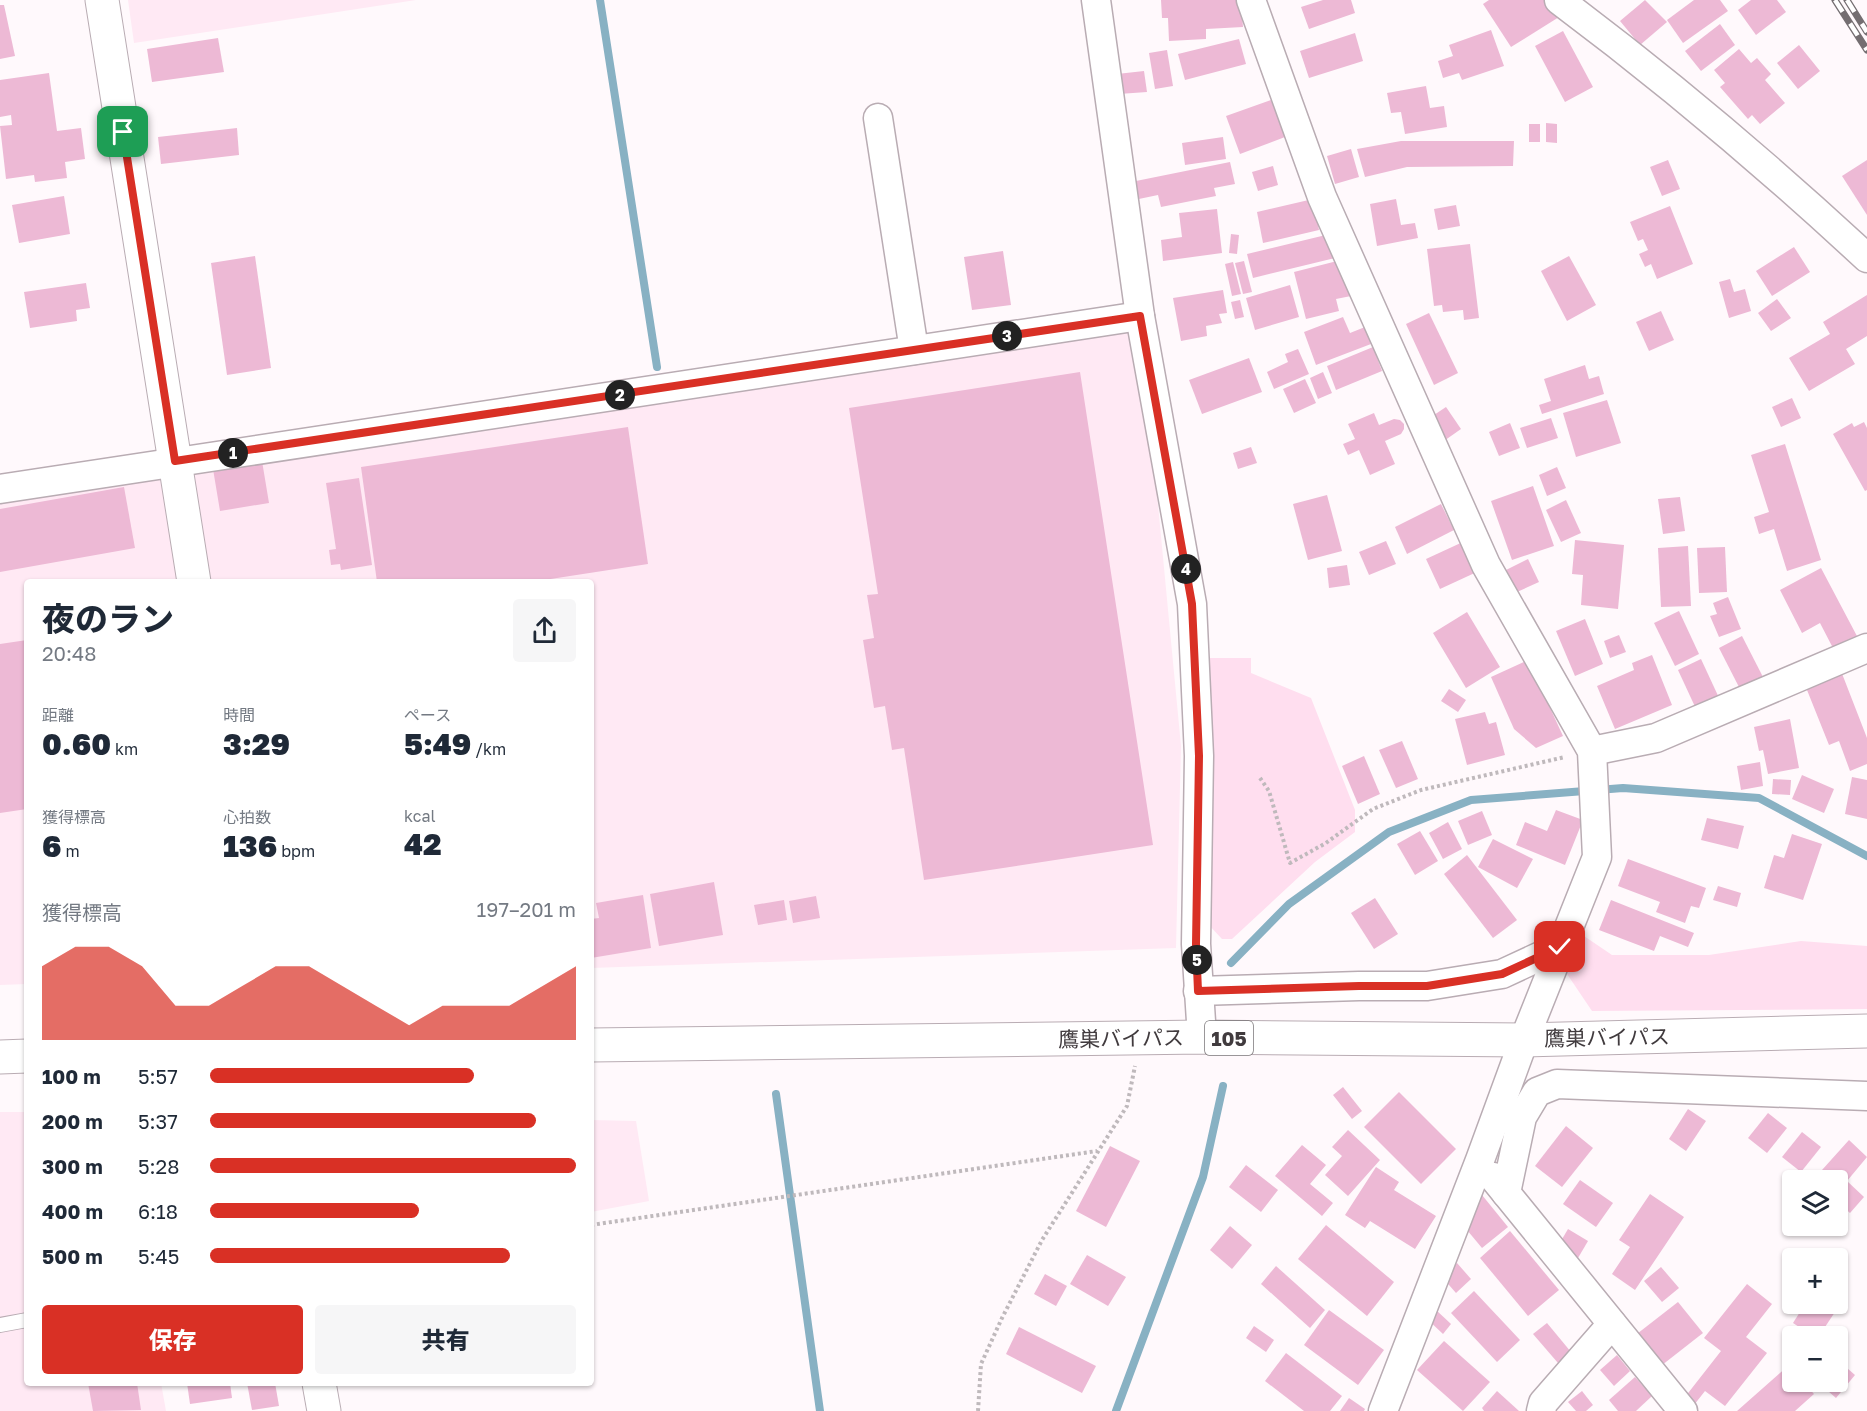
<!DOCTYPE html>
<html lang="ja">
<head>
<meta charset="utf-8">
<style>
  body { margin:0; font-family:"Golos Text","Noto Sans JP",sans-serif; background:#f6f6f7; color:#1f2937; height:100vh; display:flex; flex-direction:column; font-size:22px; white-space:nowrap }
  * { box-sizing:border-box; margin:0 }
  p { font-size:20px; color:#747a83 }
  .icon { flex:none; width:33px; height:33px; fill:none; stroke:currentColor; stroke-width:2; stroke-linecap:round; stroke-linejoin:round }
  .map { position:relative; flex:1; overflow:hidden }
  .side { position:absolute; left:24px; top:579px; width:570px; height:807px; display:flex; flex-direction:column; background:#fff; border-radius:6px; box-shadow:0 2px 4px #0004 }
  .side>* { flex:none }
  .controls { position:absolute; left:1782px; top:1170px; display:grid; gap:12px }
  .controls a { display:grid; place-items:center; width:66px; height:66px; border-radius:6px; background:#fff; box-shadow:0 2px 4px #0004; font-size:30px }
  .pin { position:absolute; display:grid; place-items:center; width:51px; height:51px; color:#fff; margin:-26px; border-radius:12px; box-shadow:0 3px 9px #0006 }
  .km { position:absolute; width:30px; height:30px; margin:-15px; border-radius:50%; background:#222; color:#fff; font-size:16px; line-height:30px; text-align:center }
  .round { display:grid; place-items:center; flex:none; width:63px; height:63px; border-radius:6px; background:#f6f6f7 }
  .head { display:flex; align-items:center; justify-content:space-between; height:102px; padding:0 18px }
  h1 { font-size:33px; font-weight:800; line-height:45px }
  .metrics { display:grid; grid-template-columns:repeat(3,1fr); gap:9px; height:102px; padding:6px 18px }
  .metrics div { display:grid; align-content:center }
  .metrics b { font-size:30px; font-weight:800 }
  .metrics small { font-size:16px; font-weight:400 }
  .metrics p { font-size:16px }
  .chart { height:168px; padding:12px 18px }
  .chart p { display:flex; justify-content:space-between }
  .chart svg { width:100%; height:108px; margin-top:6px; fill:#d93025; opacity:.7 }
  .action { display:flex; gap:12px; margin-top:auto; padding:12px 18px }
  .action a { flex:1; height:69px; border-radius:6px; background:#d93025; color:#fff; font-size:24px; font-weight:800; line-height:69px; text-align:center }
  .action a+a { background:#f6f6f7; color:#1f2937 }
  ul { padding:0 18px; list-style:none; font-size:20px }
  li { display:grid; grid-template-columns:96px 72px 1fr; align-items:center; height:45px }
  li i { height:15px; border-radius:8px; background:#d93025 }
  .map>svg:first-child { display:block }
</style>
</head>
<body>
<div class="map">
<svg width="1867" height="1411" viewBox="0 0 1867 1411">
  <rect width="100%" height="100%" fill="#fff9fc"/>
  <g fill="#ffe9f4">
    <path d="M128,0H416L134,43Z"/>
    <path d="M1140,316L1181,746L1176,948L591,968V582H27V984L0,985V489Z"/>
    <path d="M0,1112H27V1383H161L166,1411H0Z"/>
    <path d="M591,1120L636,1121L649,1201L591,1212Z"/>
  </g>
  <g fill="#ffdeef">
    <path d="M1205,658H1251V673L1311,698L1355,810V832L1315,862L1232,939H1222L1207,923Z"/>
    <path d="M1584,936L1612,955H1709L1801,941L1867,946V1009L1592,1011L1567,974Z"/>
  </g>
  <g fill="none" stroke-linecap="round" stroke-linejoin="round">
    <g stroke="#88b1c3" stroke-width="8">
      <path d="M600,0L657,367"/>
      <path d="M1231,963L1289,904L1389,832L1471,800L1623,788L1759,798L1867,856"/>
      <path d="M776,1094L820,1411"/>
      <path d="M1116,1411L1203,1177L1223,1086"/>
    </g>
  </g>
  <g fill="#edb9d5">
    <path d="M1161,0H1241L1243,27L1206,29V39L1169,41L1168,18H1162Z"/>
    <path d="M1323,0H1351L1355,13L1309,29L1301,7Z"/>
    <path d="M1489,0H1551L1567,12L1511,47L1483,4Z"/>
    <path d="M1645,0L1667,22L1640,45L1620,21Z"/>
    <path d="M1694,0H1720L1728,11L1683,43L1667,20Z"/>
    <path d="M1751,0H1777L1786,12L1756,35L1738,10Z"/>
    <path d="M0,5H4L15,56L0,59Z"/>
    <path d="M1720,24L1735,45L1701,71L1685,51Z"/>
    <path d="M1491,30L1504,66L1462,80L1459,73L1443,78L1438,61L1453,56L1449,45Z"/>
    <path d="M1563,31L1593,87L1565,102L1535,46Z"/>
    <path d="M1355,33L1363,61L1309,78L1300,51Z"/>
    <path d="M218,38L224,72L152,82L147,49Z"/>
    <path d="M1239,39L1246,64L1185,80L1178,54Z"/>
    <path d="M1799,45L1820,71L1798,89L1777,63Z"/>
    <path d="M1739,49L1751,63L1757,58L1771,74L1765,80L1785,103L1760,124L1752,115L1748,119L1720,87L1725,83L1714,70Z"/>
    <path d="M1167,50L1173,86L1155,89L1149,53Z"/>
    <path d="M1144,71L1147,92L1119,94L1117,74Z"/>
    <path d="M49,73L57,131L81,128L85,159L65,162L67,178L35,182L34,175L6,179L0,126L12,125L11,115L0,117V80Z"/>
    <path d="M1426,86L1430,108L1444,106L1447,127L1405,134L1401,112L1391,113L1387,93Z"/>
    <path d="M1271,100L1285,137L1240,154L1226,116Z"/>
    <path d="M1546,123L1557,124V143L1546,142Z"/>
    <rect x="1529" y="124" width="11" height="18"/>
    <path d="M237,128L239,155L161,164L158,137Z"/>
    <path d="M1223,137L1226,159L1185,165L1182,143Z"/>
    <path d="M1401,141H1514L1513,166L1407,167L1365,177L1357,149Z"/>
    <path d="M1351,149L1359,177L1335,184L1327,156Z"/>
    <path d="M1668,160L1680,189L1662,196L1650,167Z"/>
    <path d="M1867,160V215L1842,176Z"/>
    <path d="M1230,162L1235,184L1214,188L1216,196L1161,207L1158,195L1134,200L1131,182Z"/>
    <path d="M1273,166L1278,185L1258,191L1252,172Z"/>
    <path d="M64,196L70,234L19,243L12,205Z"/>
    <path d="M1313,199L1319,230L1263,243L1257,212Z"/>
    <path d="M1396,199L1401,225L1415,223L1418,238L1377,246L1370,204Z"/>
    <path d="M1456,205L1460,226L1438,230L1434,209Z"/>
    <path d="M1670,206L1693,264L1657,279L1651,264L1645,267L1639,254L1648,250L1643,239L1638,241L1630,222Z"/>
    <path d="M1217,209L1222,253L1163,261L1161,240L1182,237L1179,213Z"/>
    <path d="M1231,234L1239,235L1237,254L1229,253Z"/>
    <path d="M1330,234L1335,258L1253,278L1247,254Z"/>
    <path d="M1470,244L1479,318L1464,320L1463,310L1443,312L1442,305L1434,306L1427,249Z"/>
    <path d="M1794,247L1810,272L1772,296L1756,271Z"/>
    <path d="M1003,251L1011,305L972,310L964,257Z"/>
    <path d="M255,256L271,368L227,375L211,263Z"/>
    <path d="M1569,256L1596,305L1567,321L1541,271Z"/>
    <path d="M1341,260L1351,296L1336,299L1339,311L1306,319L1294,272Z"/>
    <path d="M1244,261L1252,292L1243,294L1235,263Z"/>
    <path d="M1233,262L1241,294L1232,296L1225,264Z"/>
    <path d="M1730,279L1734,292L1745,289L1751,311L1729,318L1719,282Z"/>
    <path d="M86,283L90,308L76,310L77,321L30,328L24,292Z"/>
    <path d="M1290,285L1299,317L1255,330L1246,298Z"/>
    <path d="M1223,290L1227,313L1219,314L1222,323L1206,326L1207,336L1181,341L1173,298Z"/>
    <path d="M1867,295V336L1846,349L1855,364L1809,391L1789,358L1830,334L1823,322Z"/>
    <path d="M1777,299L1791,318L1771,331L1758,313Z"/>
    <path d="M1240,300L1244,317L1235,319L1231,302Z"/>
    <path d="M1661,311L1674,340L1649,351L1636,322Z"/>
    <path d="M1429,313L1458,373L1434,385L1406,324Z"/>
    <path d="M1343,317L1350,333L1365,327L1371,344L1316,365L1304,332Z"/>
    <path d="M1373,347L1382,371L1336,390L1327,366Z"/>
    <path d="M1298,349L1309,374L1274,389L1267,372L1288,362L1285,354Z"/>
    <path d="M1249,358L1262,392L1202,414L1189,380Z"/>
    <path d="M1585,365L1589,379L1599,376L1604,394L1542,414L1539,405L1551,401L1544,379Z"/>
    <path d="M1080,372L1153,845L924,880L904,748L892,750L885,706L874,708L863,640L874,638L867,595L878,594L849,408Z"/>
    <path d="M1323,372L1332,393L1318,399L1310,378Z"/>
    <path d="M1305,379L1316,403L1294,413L1283,389Z"/>
    <path d="M1792,398L1801,418L1781,427L1772,407Z"/>
    <path d="M1607,400L1621,443L1576,457L1563,413Z"/>
    <path d="M1446,407L1461,429L1441,443L1425,421Z"/>
    <path d="M1374,413L1379,425L1394,419L1400,420L1404,424V429L1401,434L1385,441L1395,464L1370,475L1359,450L1348,455L1343,444L1355,439L1348,424Z"/>
    <path d="M1551,418L1558,438L1527,448L1520,428Z"/>
    <path d="M1864,422L1867,428V490L1865,491L1833,434L1852,423L1854,427Z"/>
    <path d="M1510,423L1520,448L1499,456L1489,432Z"/>
    <path d="M628,427L648,564L531,582H377L361,467Z"/>
    <path d="M1785,444L1821,560L1787,571L1774,529L1759,534L1754,517L1769,512L1751,455Z"/>
    <path d="M1251,447L1257,463L1238,469L1233,453Z"/>
    <path d="M262,461L269,503L220,511L213,469Z"/>
    <path d="M1557,467L1566,488L1547,496L1539,475Z"/>
    <path d="M359,478L372,565L341,570L340,564L331,565L329,550L336,549L326,483Z"/>
    <path d="M1533,486L1554,546L1512,560L1491,501Z"/>
    <path d="M124,487L135,548L0,572V509Z"/>
    <path d="M1327,495L1342,551L1308,560L1293,504Z"/>
    <path d="M1680,497L1685,531L1663,534L1658,499Z"/>
    <path d="M1566,500L1581,533L1561,542L1546,510Z"/>
    <path d="M1441,504L1454,530L1407,554L1395,527Z"/>
    <path d="M1575,540L1624,545L1618,609L1581,605L1583,575L1572,574Z"/>
    <path d="M1386,541L1396,564L1369,575L1359,552Z"/>
    <path d="M1465,541L1479,571L1440,589L1426,559Z"/>
    <path d="M1688,546L1691,606L1661,607L1658,548Z"/>
    <path d="M1725,547L1727,592L1699,593L1697,548Z"/>
    <path d="M1528,559L1539,582L1517,592L1506,570Z"/>
    <path d="M1347,565L1350,585L1329,588L1327,568Z"/>
    <path d="M1821,568L1858,638L1834,650L1820,623L1802,633L1780,590Z"/>
    <path d="M1728,597L1741,629L1719,637L1710,616L1717,614L1713,603Z"/>
    <path d="M1679,611L1699,654L1675,666L1654,623Z"/>
    <path d="M1467,612L1500,667L1466,688L1433,633Z"/>
    <path d="M1585,619L1603,664L1575,676L1556,631Z"/>
    <path d="M1619,635L1626,652L1610,658L1604,641Z"/>
    <path d="M1742,636L1764,679L1741,691L1719,648Z"/>
    <path d="M27,640V809L0,813V644Z"/>
    <path d="M1652,655L1672,705L1615,729L1597,686L1634,670L1632,663Z"/>
    <path d="M1701,659L1720,700L1697,711L1678,670Z"/>
    <path d="M1528,660L1563,736L1536,748L1514,729L1491,677Z"/>
    <path d="M1841,671L1867,738V764L1850,771L1839,741L1829,745L1805,685Z"/>
    <path d="M1449,689L1466,700L1458,712L1441,701Z"/>
    <path d="M1485,712L1489,724L1496,722L1505,755L1467,765L1455,719Z"/>
    <path d="M1790,719L1799,768L1768,774L1763,750L1759,751L1754,727Z"/>
    <path d="M1402,741L1418,779L1396,788L1379,750Z"/>
    <path d="M1364,756L1380,794L1358,804L1342,766Z"/>
    <path d="M1760,762L1763,786L1741,790L1737,766Z"/>
    <path d="M1802,775L1834,789L1824,813L1792,799Z"/>
    <path d="M1852,777L1867,780V819L1845,814Z"/>
    <path d="M1773,779L1791,780L1790,795L1772,794Z"/>
    <path d="M1556,810L1583,820L1565,865L1516,845L1525,822L1547,831Z"/>
    <path d="M1482,811L1492,835L1468,845L1458,821Z"/>
    <path d="M1707,818L1744,826L1738,849L1701,840Z"/>
    <path d="M1448,822L1462,849L1443,859L1429,833Z"/>
    <path d="M1420,831L1438,861L1415,875L1397,844Z"/>
    <path d="M1792,834L1822,844L1803,900L1764,888L1774,855L1784,858Z"/>
    <path d="M1493,839L1533,859L1517,888L1478,867Z"/>
    <path d="M1467,855L1517,920L1493,938L1444,874Z"/>
    <path d="M1628,859L1706,888L1699,908L1691,906L1685,923L1656,912L1660,902L1618,886Z"/>
    <path d="M714,882L723,935L659,946L650,894Z"/>
    <path d="M1718,886L1741,893L1737,907L1713,900Z"/>
    <path d="M643,895L651,948L591,958V919L599,918L596,903Z"/>
    <path d="M816,896L820,918L793,923L789,901Z"/>
    <path d="M1375,898L1398,934L1374,949L1351,913Z"/>
    <path d="M784,900L787,920L758,925L754,905Z"/>
    <path d="M1611,900L1694,933L1688,947L1660,936L1654,951L1599,930Z"/>
    <path d="M1343,1087L1362,1111L1352,1119L1333,1095Z"/>
    <path d="M1399,1092L1456,1149L1421,1184L1364,1127Z"/>
    <path d="M1688,1109L1706,1121L1686,1151L1669,1139Z"/>
    <path d="M1768,1113L1787,1128L1767,1153L1748,1138Z"/>
    <path d="M1566,1126L1593,1148L1562,1187L1535,1166Z"/>
    <path d="M1348,1130L1380,1160L1348,1196L1325,1175L1342,1156L1332,1147Z"/>
    <path d="M1802,1132L1821,1147L1801,1172L1782,1157Z"/>
    <path d="M1849,1140L1867,1157L1847,1181L1864,1197L1850,1213L1838,1202V1180H1813Z"/>
    <path d="M1302,1145L1326,1165L1310,1184L1333,1203L1322,1216L1275,1176Z"/>
    <path d="M1110,1146L1140,1161L1106,1227L1076,1211Z"/>
    <path d="M1246,1165L1278,1190L1261,1212L1229,1187Z"/>
    <path d="M1376,1167L1399,1182L1394,1190L1436,1216L1415,1249L1370,1221L1365,1228L1345,1215Z"/>
    <path d="M1580,1180L1613,1203L1596,1227L1563,1204Z"/>
    <path d="M1650,1194L1684,1217L1635,1290L1612,1274L1630,1247L1619,1240Z"/>
    <path d="M1482,1195L1508,1227L1482,1248L1462,1224L1467,1207Z"/>
    <path d="M1326,1225L1394,1282L1367,1316L1298,1259Z"/>
    <path d="M1230,1226L1252,1245L1232,1269L1210,1250Z"/>
    <path d="M1568,1229L1588,1241L1578,1258L1558,1246Z"/>
    <path d="M1510,1231L1559,1290L1528,1316L1480,1258Z"/>
    <path d="M1087,1255L1126,1277L1108,1306L1070,1284Z"/>
    <path d="M1457,1263L1471,1279L1456,1293L1442,1277Z"/>
    <path d="M1276,1266L1325,1310L1310,1328L1261,1284Z"/>
    <path d="M1661,1267L1679,1288L1662,1302L1644,1281Z"/>
    <path d="M1045,1274L1067,1286L1056,1306L1034,1294Z"/>
    <path d="M1747,1284L1772,1304L1746,1337L1767,1353L1725,1406L1705,1391L1694,1405L1685,1397L1721,1351L1704,1338Z"/>
    <path d="M1474,1291L1520,1340L1497,1362L1451,1313Z"/>
    <path d="M1678,1302L1703,1333L1657,1369L1633,1337Z"/>
    <path d="M1805,1304H1822L1835,1312L1819,1336H1813L1793,1323Z"/>
    <path d="M1435,1309L1451,1324L1443,1334L1426,1318Z"/>
    <path d="M1329,1310L1384,1350L1358,1385L1304,1345Z"/>
    <path d="M1547,1323L1571,1352L1558,1363L1533,1334Z"/>
    <path d="M1254,1326L1274,1340L1266,1352L1246,1338Z"/>
    <path d="M1019,1327L1096,1366L1082,1393L1006,1354Z"/>
    <path d="M1444,1341L1490,1382L1463,1411L1417,1370Z"/>
    <path d="M1286,1353L1342,1396L1330,1411H1304L1265,1381Z"/>
    <path d="M1617,1355L1630,1371L1614,1386L1600,1370Z"/>
    <path d="M1840,1362L1855,1375L1836,1398L1821,1385L1824,1382H1838V1365Z"/>
    <path d="M1789,1365L1792,1369V1382H1803L1814,1394L1795,1411H1737Z"/>
    <path d="M1635,1377L1652,1396L1636,1411H1618L1609,1400Z"/>
    <path d="M88,1383H137L141,1410L93,1411Z"/>
    <path d="M187,1383H230L232,1398L190,1404Z"/>
    <path d="M247,1383H275L279,1406L252,1410Z"/>
    <path d="M1497,1391L1519,1411H1484L1482,1408Z"/>
    <path d="M1582,1391L1593,1405L1586,1411H1576L1568,1402Z"/>
    <path d="M1349,1398L1365,1409L1364,1411H1340Z"/>
  </g>
  <g fill="none" stroke-linecap="round" stroke-linejoin="round">
    <defs>
      <path id="lane" d="M0,1325L27,1320"/>
      <g id="street">
        <path d="M1096,0L1140,316L1192,604L1199,756L1196,944L1202,1037"/>
        <path d="M1251,0L1322,197L1486,565L1592,751L1597,857L1524,1040L1480,1160L1383,1411"/>
        <path d="M1559,0C1666,80 1769,167 1867,258"/>
        <path d="M878,118L914,350"/>
        <path d="M0,489L1140,316"/>
        <path d="M1592,751L1656,738L1867,648"/>
        <path d="M1198,991L1359,986H1427L1502,974L1560,947"/>
        <path d="M1493,1177L1683,1411"/>
        <path d="M1506,1193L1522,1117L1537,1092L1557,1084L1867,1096"/>
        <path d="M1541,1411L1543,1403L1612,1324"/>
      </g>
      <g id="secondary">
        <path d="M102,0L194,582"/>
        <path d="M319,1383L324,1411"/>
      </g>
      <g id="highway">
        <path d="M591,1045L1202,1037L1524,1040L1867,1031"/>
        <path d="M0,1057L27,1056"/>
      </g>
    </defs>
    <use href="#lane" stroke="#b9acb3" stroke-width="16"/>
    <use href="#street" stroke="#b9acb3" stroke-width="31"/>
    <use href="#secondary" stroke="#b9acb3" stroke-width="35"/>
    <use href="#highway" stroke="#b9acb3" stroke-width="35"/>
    <g stroke="#bfb9bc" stroke-width="4" stroke-dasharray="3 3" stroke-linecap="butt">
      <path d="M1260,778L1269,791L1290,863L1326,843L1373,809L1421,790L1565,757"/>
      <path d="M591,1225L1097,1151"/>
      <path d="M978,1411L981,1364L1002,1318L1042,1240L1127,1106L1135,1066"/>
    </g>
    <use href="#lane" stroke="#fff" stroke-width="14"/>
    <use href="#street" stroke="#fff" stroke-width="28"/>
    <use href="#secondary" stroke="#fff" stroke-width="33"/>
    <use href="#highway" stroke="#fff" stroke-width="33"/>
    <defs>
      <g id="rail">
        <path d="M1835,0L1867,50"/>
        <path d="M1847,0L1867,32"/>
      </g>
    </defs>
    <use href="#rail" stroke="#746e71" stroke-width="7"/>
    <use href="#rail" stroke="#fff" stroke-width="4.5" stroke-dasharray="14" stroke-linecap="butt"/>
  </g>
  <g fill="none" stroke-linecap="round" stroke-linejoin="round">
    <defs>
      <path id="route" d="M123,132L175,461L1140,316L1192,604L1199,756L1196,944L1198,991L1359,986H1427L1502,974L1560,947"/>
    </defs>
    <use href="#route" stroke="#fff" stroke-width="12"/>
    <use href="#route" stroke="#d93025" stroke-width="8"/>
  </g>
  <g text-anchor="middle" dominant-baseline="central" stroke-width="6" stroke-linejoin="round" paint-order="stroke">
    <rect fill="#fff" stroke="#7a7678" stroke-width="1.5" x="1205" y="1021" width="48" height="34" rx="4.5"/>
    <g font-size="20" font-weight="bold" fill="#413b3e">
      <text x="1229" y="1038">105</text>
    </g>
    <g font-size="21" fill="#413b3e" stroke="#fff">
      <text transform="translate(1607 1037) rotate(-1)">鷹巣バイパス</text>
      <text transform="translate(1121 1038) rotate(-1)">鷹巣バイパス</text>
    </g>
  </g>
</svg>
<div class="controls">
<a><svg class="icon" aria-label="layers" viewBox="0 0 24 24"><path d="M12 4l9 5-9 5-9-5zM3 14l9 5 9-5"/></svg></a>
<a>+</a>
<a>−</a>
</div>
<div class="pin" style="left:123px;top:132px;background:#1e9e55"><svg class="icon" aria-label="arrive" viewBox="0 0 24 24"><path d="M6 21V4h12l-3 4 3 4H6"/></svg></div>
<div class="pin" style="left:1560px;top:947px;background:#d93025"><svg class="icon" aria-label="check" viewBox="0 0 24 24"><path d="M5 12l5 5 9-10"/></svg></div>
<b class="km" style="left:233px;top:453px">1</b>
<b class="km" style="left:620px;top:395px">2</b>
<b class="km" style="left:1007px;top:336px">3</b>
<b class="km" style="left:1186px;top:569px">4</b>
<b class="km" style="left:1197px;top:960px">5</b>
<section class="side">
<div class="head"><div><h1>夜のラン</h1><p>20:48</p></div><a class="round"><svg class="icon" aria-label="share" viewBox="0 0 24 24"><path d="M12 15V3M7 8l5-5 5 5M5 13v7h14v-7"/></svg></a></div>
<div class="metrics">
<div><p>距離</p><b>0.60<small> km</small></b></div>
<div><p>時間</p><b>3:29</b></div>
<div><p>ペース</p><b>5:49<small> /km</small></b></div>
</div>
<div class="metrics">
<div><p>獲得標高</p><b>6<small> m</small></b></div>
<div><p>心拍数</p><b>136<small> bpm</small></b></div>
<div><p>kcal</p><b>42</b></div>
</div>
<div class="chart"><p><span>獲得標高</span>197–201 m</p>
<svg viewBox="0 0 160 44" preserveAspectRatio="none"><path d="M0 44V14L10 6L20 6L30 14L40 30L50 30L60 22L70 14L80 14L90 22L100 30L110 38L120 30L130 30L140 30L150 22L160 14V44z"/></svg>
</div>
<ul>
<li><b>100 m</b>5:57<i style="width:72%"></i></li>
<li><b>200 m</b>5:37<i style="width:89%"></i></li>
<li><b>300 m</b>5:28<i style="width:100%"></i></li>
<li><b>400 m</b>6:18<i style="width:57%"></i></li>
<li><b>500 m</b>5:45<i style="width:82%"></i></li>
</ul>
<div class="action"><a>保存</a><a>共有</a></div>
</section>
</div>
</body>
</html>
